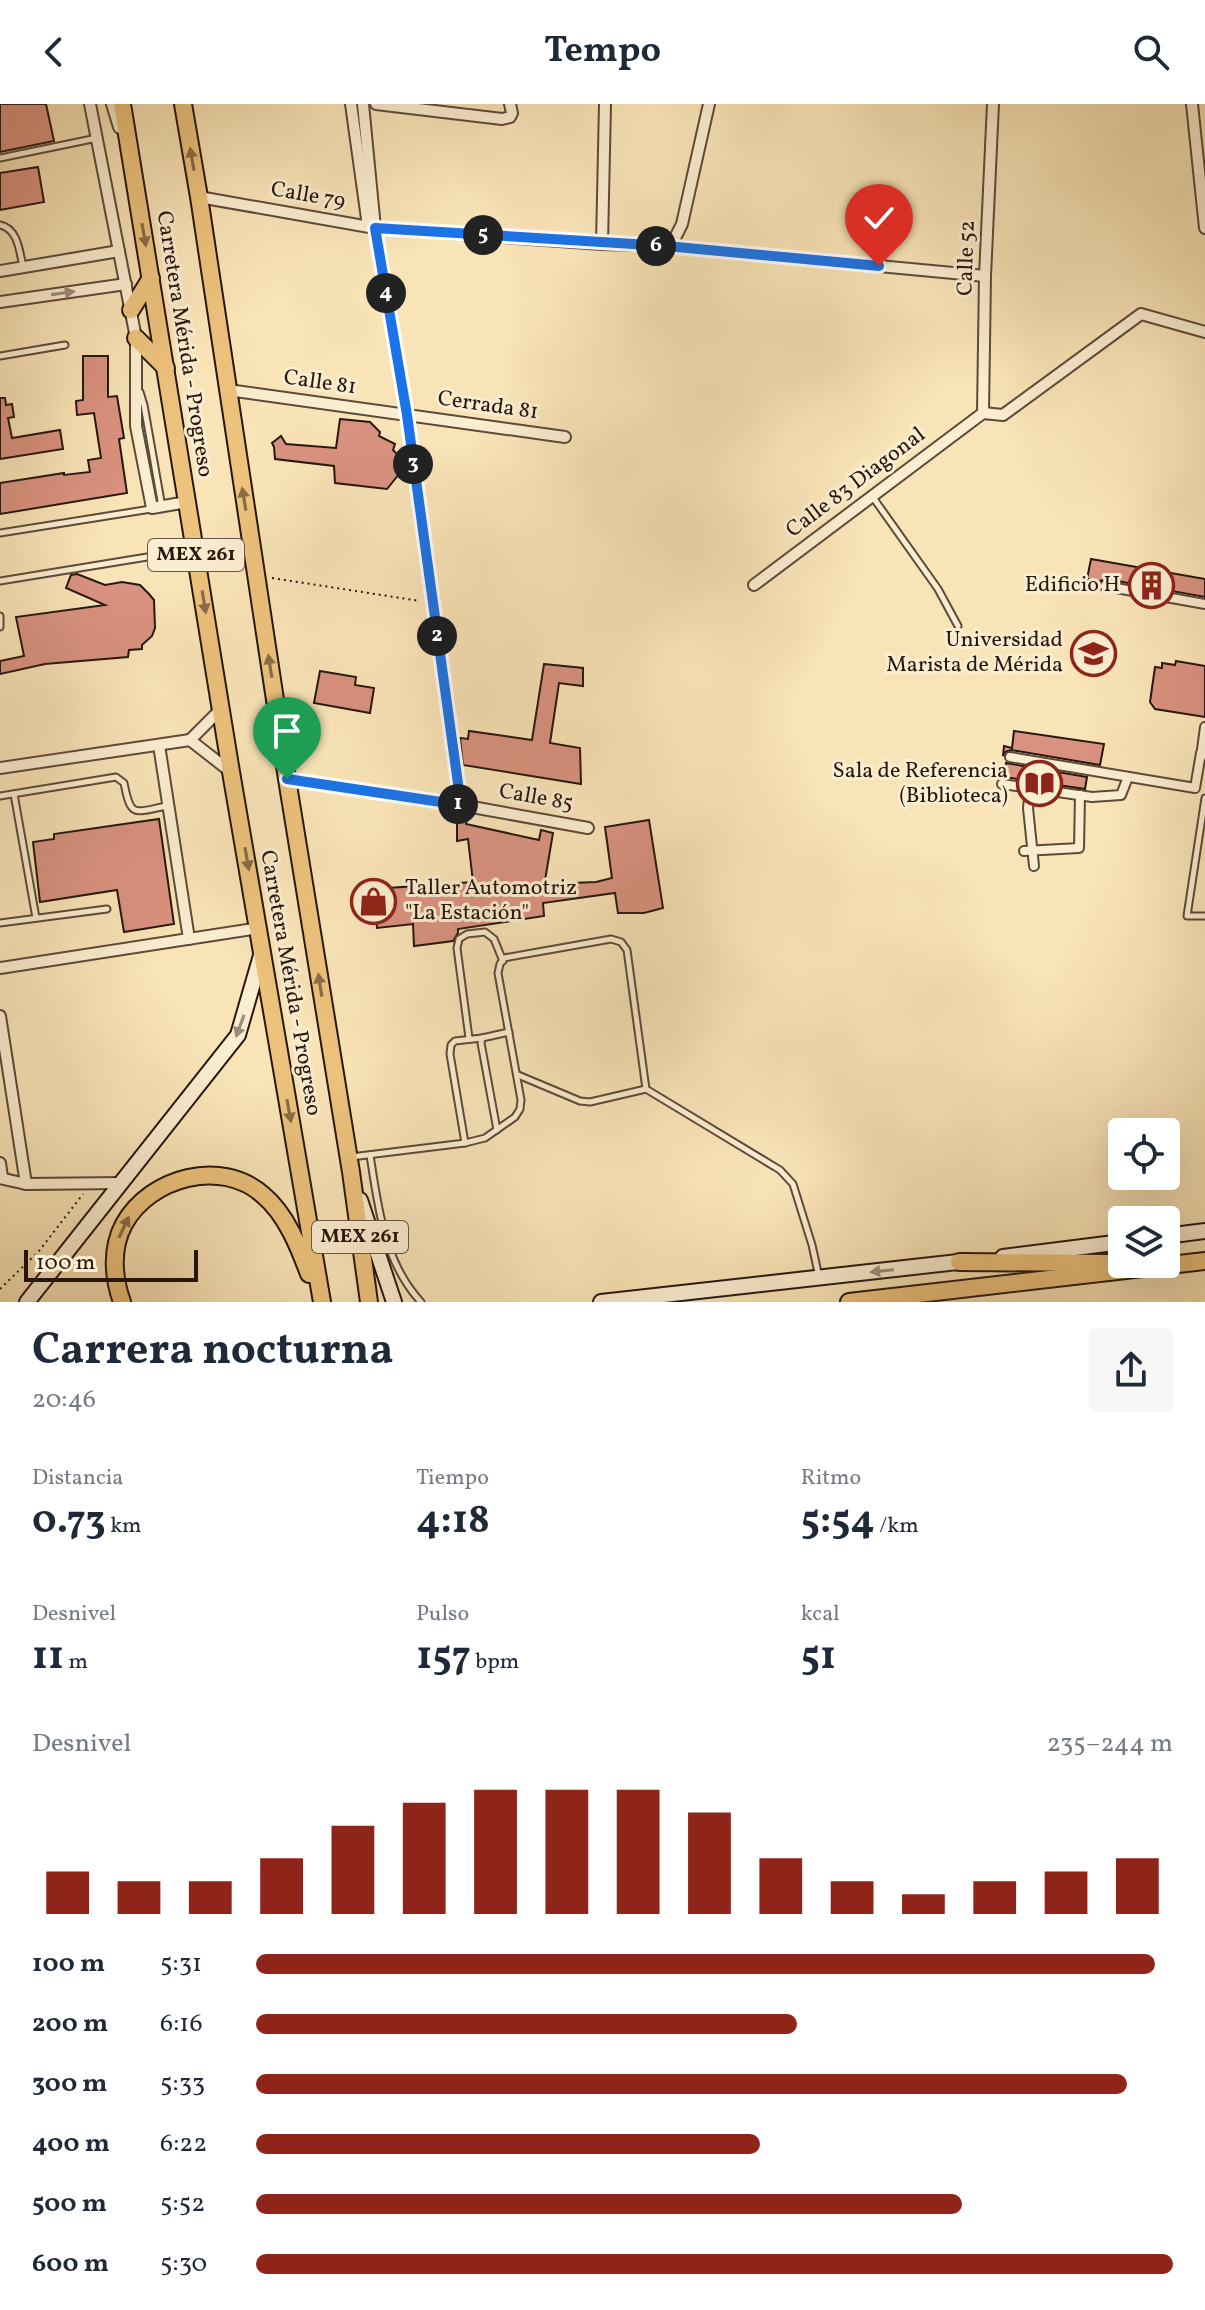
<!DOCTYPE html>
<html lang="es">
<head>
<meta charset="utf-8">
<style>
  body { margin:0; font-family:Vollkorn,serif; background:#f6f6f7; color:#1f2937; height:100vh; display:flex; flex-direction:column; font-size:30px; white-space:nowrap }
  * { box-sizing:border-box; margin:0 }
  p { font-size:26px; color:#747a83 }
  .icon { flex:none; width:44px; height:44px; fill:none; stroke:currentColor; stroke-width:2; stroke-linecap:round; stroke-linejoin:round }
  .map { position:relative; height:1198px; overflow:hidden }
  .sheet { display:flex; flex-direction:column; background:#fff; flex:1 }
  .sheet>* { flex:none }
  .fabs { position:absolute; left:1108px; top:1014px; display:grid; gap:16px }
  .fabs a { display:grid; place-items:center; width:72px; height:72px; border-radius:8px; background:#fff; box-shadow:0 8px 32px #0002; font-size:40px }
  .scale { position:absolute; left:24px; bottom:20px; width:174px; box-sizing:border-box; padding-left:8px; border:4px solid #27170f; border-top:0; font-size:22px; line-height:28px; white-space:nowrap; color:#27170f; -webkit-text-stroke:6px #fbedd0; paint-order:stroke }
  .pin { position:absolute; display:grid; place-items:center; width:68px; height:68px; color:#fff; margin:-82px -34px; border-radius:50% 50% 50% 0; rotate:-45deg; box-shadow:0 0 8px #0007 }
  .pin .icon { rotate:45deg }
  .km { position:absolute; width:40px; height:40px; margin:-20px; border-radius:50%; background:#222; color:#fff; font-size:22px; line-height:40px; text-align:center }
  .round { display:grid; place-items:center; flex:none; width:84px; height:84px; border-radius:8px; background:#f6f6f7 }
  .overview { display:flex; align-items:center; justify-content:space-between; height:136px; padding:0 32px }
  h1 { font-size:44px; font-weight:700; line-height:60px }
  .metrics { display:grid; grid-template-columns:repeat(3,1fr); gap:12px; height:136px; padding:8px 32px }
  .metrics div { display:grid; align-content:center }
  .metrics b { font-size:40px; font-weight:700 }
  .metrics small { font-size:22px; font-weight:400 }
  .metrics p { font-size:22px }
  .chart { height:224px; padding:16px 32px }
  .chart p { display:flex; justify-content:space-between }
  .chart svg { width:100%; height:144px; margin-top:8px; stroke:#8f2418; stroke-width:6 }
  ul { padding:0 32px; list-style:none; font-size:26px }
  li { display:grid; grid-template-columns:128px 96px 1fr; align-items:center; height:60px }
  li i { height:20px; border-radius:10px; background:#8f2418 }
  header { display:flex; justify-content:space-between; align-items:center; height:104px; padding:0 32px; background:#fff; font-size:36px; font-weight:700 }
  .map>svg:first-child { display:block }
</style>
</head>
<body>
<header><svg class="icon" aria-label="back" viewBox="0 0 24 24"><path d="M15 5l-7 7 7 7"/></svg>Tempo<svg class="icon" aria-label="search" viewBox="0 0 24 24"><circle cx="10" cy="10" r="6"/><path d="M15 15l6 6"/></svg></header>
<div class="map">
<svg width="1205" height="1198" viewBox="0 0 1205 1198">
  <rect width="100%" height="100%" fill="#f9e4b7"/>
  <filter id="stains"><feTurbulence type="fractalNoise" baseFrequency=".0025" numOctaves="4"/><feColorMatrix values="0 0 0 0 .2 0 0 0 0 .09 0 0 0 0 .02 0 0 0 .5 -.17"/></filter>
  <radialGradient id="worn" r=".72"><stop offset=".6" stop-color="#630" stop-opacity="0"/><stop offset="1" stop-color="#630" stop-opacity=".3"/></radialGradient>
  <g fill="#d99280" stroke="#27170f" stroke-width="2">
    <path d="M0,0H46L54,37L0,48Z"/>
    <path d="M38,63L44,98L0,106V69Z"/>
    <path d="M83,252H108V293L117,292L124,334L119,335L127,389L0,410V379L64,369V371L90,368L88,356L101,354L94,309L77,311L76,297L83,296Z"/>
    <path d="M0,294H5L6,301L12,300L14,313L8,314L12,334L60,326L63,345L0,355Z"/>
    <path d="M340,315L370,318L380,328L379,332L395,340L393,346L402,355L399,370L387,385L335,379L334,362L275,355L274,343L272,339L281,332L286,340L336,344Z"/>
    <path d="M1091,455L1205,475V493L1106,475L1100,477L1098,482L1099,486H1096L1098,477L1087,475Z"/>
    <path d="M77,470L105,481L122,478L140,481L149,490L154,496L155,524L152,532L142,541V545L129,546L128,553L45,560L0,570V557L24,552L16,513L105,501L66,484L71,471Z"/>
    <path d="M1176,557L1205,562V613L1155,605L1150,598L1155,563L1162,564V559L1175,561Z"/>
    <path d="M544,560L583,564V582L559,579L550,639L580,644L581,680L463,661L460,634L468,635L469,627L532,636Z"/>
    <path d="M320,567L356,573L355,581L374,584L370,609L314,599Z"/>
    <path d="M1014,627L1104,640L1100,661L1011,646L1005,648L1003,652L1004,642L1012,644Z"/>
    <path d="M1006,659L1087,673L1085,685L1004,673Z"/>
    <path d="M457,713L467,714L466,720L539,736L541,726L553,729L543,788L561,787L562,783L571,782V779L596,778L612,774L605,723L649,716L663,804L644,809H618L615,789L543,799L544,812L458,825V829L453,837L414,842L413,820L377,824L374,785L473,778L468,735L457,737Z"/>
    <path d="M159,715L174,820L124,828L117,786L40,798L33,738L54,735V730Z"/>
  </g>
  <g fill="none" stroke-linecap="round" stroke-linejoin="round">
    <defs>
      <g id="service">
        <path d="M0,54L97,34"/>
        <path d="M0,121C18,125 19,146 23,162"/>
        <path d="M0,252L65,241"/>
        <path d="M140,288L144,301L162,403"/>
        <path d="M872,392L938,485L958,522"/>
        <path d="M0,429L151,405"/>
        <path d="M0,477L190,446"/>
        <path d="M0,512V523"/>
        <path d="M14,690L36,814"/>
        <path d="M0,692L116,673L124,679C131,715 134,708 167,702"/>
        <path d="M1205,694L1187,812H1205"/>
        <path d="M0,819L107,805"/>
        <path d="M469,934L457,844L459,835L467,830L485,828L494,835L503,857"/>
        <path d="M518,971L580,997L590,998L646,985"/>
        <path d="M497,1026L481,939L482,934L509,928"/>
        <path d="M465,1039L450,950L451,941L455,937L482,934"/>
        <path d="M370,1051C378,1103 384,1158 421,1198"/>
        <path d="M351,1053L465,1039L485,1034L515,1013L520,1005L521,996L498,869L500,860L504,854L611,835L621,838L627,846L646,985L780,1066L793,1080L812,1141L819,1173"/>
      </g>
      <g id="pedestrian">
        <path d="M1105,482L1205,500"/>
        <path d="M1010,653L1195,684L1201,649"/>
        <path d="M1201,653L1205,623"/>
        <path d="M1002,680L1092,693L1121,691L1128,673"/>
        <path d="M1030,685L1028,704L1034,762"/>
        <path d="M1024,747L1079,744L1080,691"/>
      </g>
      <g id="minor">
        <path d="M90,0L136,234V322L152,404L187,398"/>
        <path d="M351,0L368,122"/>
        <path d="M363,0L375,124L407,311L461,701"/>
        <path d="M376,0L502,15L510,13L512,9L510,0"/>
        <path d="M1192,0L1205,124"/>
        <path d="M199,93L375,124L602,140L666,142L985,172"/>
        <path d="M602,140L605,0"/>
        <path d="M666,142L676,132L682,120L709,0"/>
        <path d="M0,167L119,147"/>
        <path d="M0,198L126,180"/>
        <path d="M228,286L565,333"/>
        <path d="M983,309L985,172L993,0"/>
        <path d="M983,309L1003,311L1141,210L1205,228"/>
        <path d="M754,481L983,309"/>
        <path d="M190,636L231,668"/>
        <path d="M159,641L189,835"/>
        <path d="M0,664L190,636L221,605"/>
        <path d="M287,675L461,701L588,724"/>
        <path d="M0,864L259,824"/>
        <path d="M0,912L26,1080"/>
        <path d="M0,1059L2,1073"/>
        <path d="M0,1074L26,1080L123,1079"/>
      </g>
      <path id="tertiary" d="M113,0L120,23"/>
      <g id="secondary">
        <path d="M360,1096L394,1198"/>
        <path d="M1166,1132L1205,1127"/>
        <path d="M1003,1153L1122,1138"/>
        <path d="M27,1198L238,931L262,848"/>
        <path d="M601,1198L967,1157"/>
      </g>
      <g id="trunk">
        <path d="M122,0L231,668L322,1198"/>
        <path d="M183,0L199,93L287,675L351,1068L369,1198"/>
        <path d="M131,206L151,174"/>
        <path d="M136,234L166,264"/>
        <path d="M959,1158L1116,1159"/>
        <path d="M122,1198C113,1173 111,1144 124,1120C150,1073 222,1054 263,1091C286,1110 299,1143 309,1170"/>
        <path d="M849,1198L1205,1157"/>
      </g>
    </defs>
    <use href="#service" stroke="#5c4a39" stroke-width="9"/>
    <use href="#pedestrian" stroke="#5c4a39" stroke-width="12"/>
    <use href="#minor" stroke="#5c4a39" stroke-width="14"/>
    <use href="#tertiary" stroke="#5c4a39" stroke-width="16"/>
    <use href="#secondary" stroke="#27170f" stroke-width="18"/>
    <use href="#trunk" stroke="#27170f" stroke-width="20"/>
    <g stroke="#27170f" stroke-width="2" stroke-dasharray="2 4" stroke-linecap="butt">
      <path d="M272,474L420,497"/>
      <path d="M0,1185L39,1147L83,1090"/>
    </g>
    <use href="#service" stroke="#fbedd0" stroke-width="5"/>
    <use href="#pedestrian" stroke="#fbedd0" stroke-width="8"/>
    <use href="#minor" stroke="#fbedd0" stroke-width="10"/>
    <use href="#tertiary" stroke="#fbedd0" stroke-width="12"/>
    <use href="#secondary" stroke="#fbedd0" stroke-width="14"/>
    <use href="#trunk" stroke="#ecc27c" stroke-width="16"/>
  </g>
  <defs><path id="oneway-solid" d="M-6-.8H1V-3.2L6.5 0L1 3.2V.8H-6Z" transform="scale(2)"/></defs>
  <g fill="#8a6c46">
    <use href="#oneway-solid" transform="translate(192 55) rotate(-100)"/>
    <use href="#oneway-solid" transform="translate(144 131) rotate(80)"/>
    <use href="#oneway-solid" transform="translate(244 395) rotate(-99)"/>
    <use href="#oneway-solid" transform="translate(204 498) rotate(81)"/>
    <use href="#oneway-solid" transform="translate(270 562) rotate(-99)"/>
    <use href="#oneway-solid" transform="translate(247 755) rotate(80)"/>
    <use href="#oneway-solid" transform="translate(320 881) rotate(-99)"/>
    <use href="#oneway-solid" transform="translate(289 1007) rotate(80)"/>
    <use href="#oneway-solid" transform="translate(124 1123) rotate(-65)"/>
  </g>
  <g fill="#9c8d79">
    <use href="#oneway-solid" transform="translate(63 189) rotate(-8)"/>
    <use href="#oneway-solid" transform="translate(240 922) rotate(110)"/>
    <use href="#oneway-solid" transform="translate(882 1167) rotate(174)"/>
  </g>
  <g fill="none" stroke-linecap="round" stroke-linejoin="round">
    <defs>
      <path id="route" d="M287,675L461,701L407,311L375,124L666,142L879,162"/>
    </defs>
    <use href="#route" stroke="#fff" stroke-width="16"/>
    <use href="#route" stroke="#1a73e8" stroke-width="10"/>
  </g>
  <defs>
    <symbol id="building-ring" viewBox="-11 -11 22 22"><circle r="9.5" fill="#fbedd0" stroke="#8f2418" stroke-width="1.5"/><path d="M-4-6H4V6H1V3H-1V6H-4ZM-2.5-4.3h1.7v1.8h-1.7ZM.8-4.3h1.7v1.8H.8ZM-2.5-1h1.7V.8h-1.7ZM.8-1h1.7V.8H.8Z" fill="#8f2418"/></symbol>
    <symbol id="university-ring" viewBox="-11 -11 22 22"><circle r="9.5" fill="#fbedd0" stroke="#8f2418" stroke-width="1.5"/><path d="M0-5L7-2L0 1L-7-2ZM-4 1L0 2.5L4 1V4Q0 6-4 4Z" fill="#8f2418"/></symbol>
    <symbol id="library-ring" viewBox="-11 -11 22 22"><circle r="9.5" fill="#fbedd0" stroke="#8f2418" stroke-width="1.5"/><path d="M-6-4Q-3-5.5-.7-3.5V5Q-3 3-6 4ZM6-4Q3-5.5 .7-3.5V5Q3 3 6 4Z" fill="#8f2418"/></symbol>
    <symbol id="shop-ring" viewBox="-11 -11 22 22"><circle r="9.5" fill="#fbedd0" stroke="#8f2418" stroke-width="1.5"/><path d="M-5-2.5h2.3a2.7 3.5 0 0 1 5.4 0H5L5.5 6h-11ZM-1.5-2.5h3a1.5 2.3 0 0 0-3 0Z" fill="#8f2418"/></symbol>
  </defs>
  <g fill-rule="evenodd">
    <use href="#building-ring" x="1126" y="456" width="51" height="51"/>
    <use href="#university-ring" x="1068" y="524" width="51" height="51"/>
    <use href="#library-ring" x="1014" y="654" width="51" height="51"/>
    <use href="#shop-ring" x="348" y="772" width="51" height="51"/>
  </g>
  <g text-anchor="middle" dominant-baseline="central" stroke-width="6" stroke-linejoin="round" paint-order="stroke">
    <g fill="#fbedd0" stroke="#675749" stroke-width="2">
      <rect x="148" y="435" width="96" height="32" rx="6"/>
      <rect x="312" y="1117" width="96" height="32" rx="6"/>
    </g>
    <g font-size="20" font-weight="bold" fill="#27170f">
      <text x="196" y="451">MEX 261</text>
      <text x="360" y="1133">MEX 261</text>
    </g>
    <g font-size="22" fill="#27170f" stroke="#fbedd0">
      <text transform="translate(308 92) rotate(10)">Calle 79</text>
      <text transform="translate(967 154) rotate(-88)">Calle 52</text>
      <text transform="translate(184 240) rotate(81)">Carretera Mérida - Progreso</text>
      <text transform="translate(320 279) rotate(8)">Calle 81</text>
      <text transform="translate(488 302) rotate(8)">Cerrada 81</text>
      <text transform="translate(856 379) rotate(-37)">Calle 83 Diagonal</text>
      <text transform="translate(536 694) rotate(10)">Calle 85</text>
      <text transform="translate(290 879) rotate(80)">Carretera Mérida - Progreso</text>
    </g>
    <g font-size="22" fill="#27170f" stroke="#fbedd0" text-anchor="end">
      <text x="1120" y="481">Edificio H</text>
      <text x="1063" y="536">Universidad<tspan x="1063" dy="25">Marista de Mérida</tspan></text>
      <text x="1008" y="667">Sala de Referencia<tspan x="1008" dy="25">(Biblioteca)</tspan></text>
      <text x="405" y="784" text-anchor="start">Taller Automotriz<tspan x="405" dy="25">"La Estación"</tspan></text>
    </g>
  </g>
  <rect width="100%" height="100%" filter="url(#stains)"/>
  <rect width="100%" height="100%" fill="url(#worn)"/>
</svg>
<div class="fabs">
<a><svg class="icon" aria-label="locate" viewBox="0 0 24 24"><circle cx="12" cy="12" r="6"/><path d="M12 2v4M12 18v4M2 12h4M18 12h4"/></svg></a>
<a><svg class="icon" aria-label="layers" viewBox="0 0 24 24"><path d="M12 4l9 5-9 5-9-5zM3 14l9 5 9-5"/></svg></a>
</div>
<div class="scale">100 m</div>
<div class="pin" style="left:287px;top:675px;background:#1e9e55"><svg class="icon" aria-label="arrive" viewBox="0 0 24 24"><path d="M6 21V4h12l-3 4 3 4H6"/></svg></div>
<div class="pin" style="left:879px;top:162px;background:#d93025"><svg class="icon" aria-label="check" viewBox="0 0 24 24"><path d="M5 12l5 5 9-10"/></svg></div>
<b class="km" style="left:458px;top:700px">1</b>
<b class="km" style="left:437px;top:532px">2</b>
<b class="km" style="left:413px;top:360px">3</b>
<b class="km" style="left:386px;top:189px">4</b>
<b class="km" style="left:483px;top:131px">5</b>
<b class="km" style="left:656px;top:142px">6</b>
</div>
<section class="sheet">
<div class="overview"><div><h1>Carrera nocturna</h1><p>20:46</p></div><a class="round"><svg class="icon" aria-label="share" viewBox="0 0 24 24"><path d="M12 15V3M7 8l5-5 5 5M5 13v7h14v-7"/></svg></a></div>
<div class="metrics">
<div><p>Distancia</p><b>0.73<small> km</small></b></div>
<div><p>Tiempo</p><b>4:18</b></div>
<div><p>Ritmo</p><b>5:54<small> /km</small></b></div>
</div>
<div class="metrics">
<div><p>Desnivel</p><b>11<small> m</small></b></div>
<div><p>Pulso</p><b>157<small> bpm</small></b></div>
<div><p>kcal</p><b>51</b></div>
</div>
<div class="chart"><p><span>Desnivel</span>235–244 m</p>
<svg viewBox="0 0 160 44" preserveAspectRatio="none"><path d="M5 44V31M15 44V34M25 44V34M35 44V27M45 44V17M55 44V10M65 44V6M75 44V6M85 44V6M95 44V13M105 44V27M115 44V34M125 44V38M135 44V34M145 44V31M155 44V27"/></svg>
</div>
<ul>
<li><b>100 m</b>5:31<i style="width:98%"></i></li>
<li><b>200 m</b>6:16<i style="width:59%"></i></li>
<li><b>300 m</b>5:33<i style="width:95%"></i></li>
<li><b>400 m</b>6:22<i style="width:55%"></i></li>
<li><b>500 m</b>5:52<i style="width:77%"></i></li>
<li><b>600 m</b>5:30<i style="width:100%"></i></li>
</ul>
</section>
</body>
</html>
